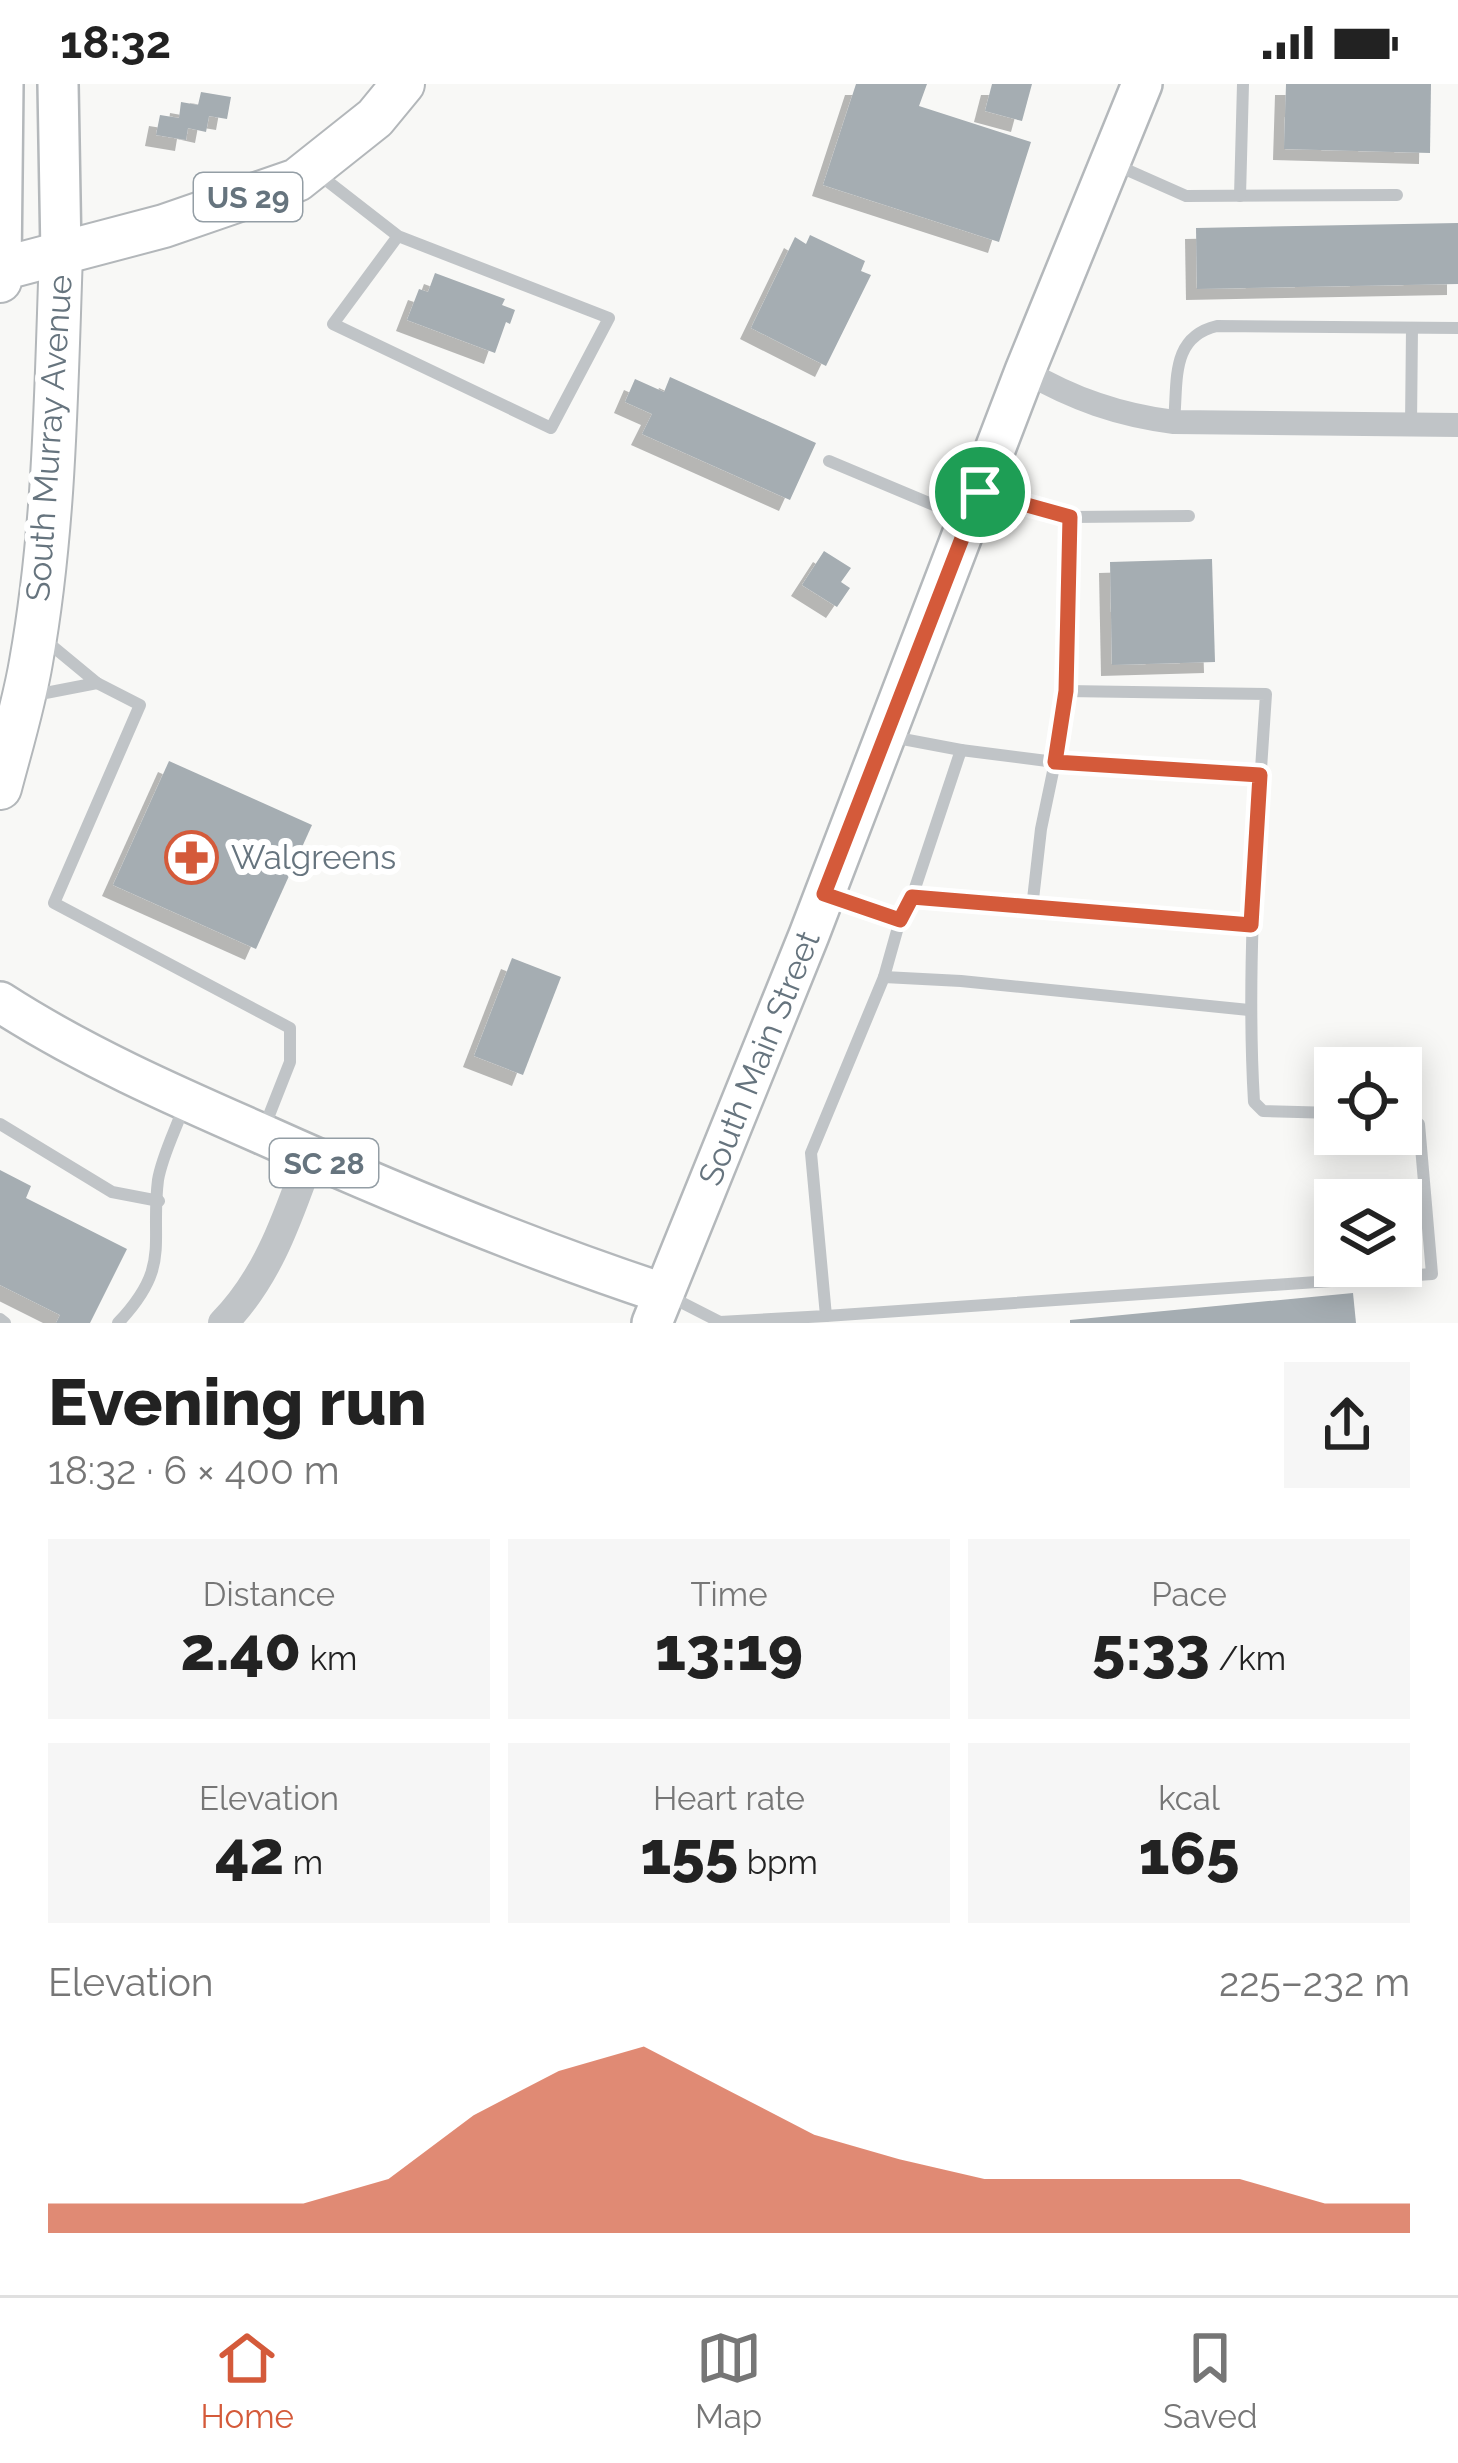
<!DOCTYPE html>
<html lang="en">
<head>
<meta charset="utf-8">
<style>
  body { margin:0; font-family:Raleway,sans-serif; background:#f6f6f6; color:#222; height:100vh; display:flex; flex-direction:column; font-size:45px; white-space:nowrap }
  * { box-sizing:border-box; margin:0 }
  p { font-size:39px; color:#767676 }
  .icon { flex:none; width:66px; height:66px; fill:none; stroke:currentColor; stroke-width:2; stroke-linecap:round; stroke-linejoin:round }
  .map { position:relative; height:1239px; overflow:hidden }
  .side { display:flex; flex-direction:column; background:#fff; flex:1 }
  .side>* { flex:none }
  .tools { position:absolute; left:1314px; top:963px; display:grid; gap:24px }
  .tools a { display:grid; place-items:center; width:108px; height:108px; border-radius:0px; background:#fff; box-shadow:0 6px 30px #0003; font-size:60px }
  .pin { position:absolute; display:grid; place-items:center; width:102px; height:102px; color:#fff; margin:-51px; border:6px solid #fff; border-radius:50%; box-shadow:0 3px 12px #0007 }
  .round { display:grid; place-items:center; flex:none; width:126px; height:126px; border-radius:0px; background:#f6f6f6 }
  .overview { display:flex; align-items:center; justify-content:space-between; height:204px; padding:0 48px }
  h1 { font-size:66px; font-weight:800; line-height:90px }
  .metrics { display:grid; grid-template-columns:repeat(3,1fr); gap:18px; height:204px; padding:12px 48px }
  .metrics div { display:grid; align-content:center; border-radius:0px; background:#f6f6f6; text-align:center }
  .metrics b { font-size:60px; font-weight:800 }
  .metrics small { font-size:33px; font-weight:400 }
  .metrics p { font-size:33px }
  .chart { height:336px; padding:24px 48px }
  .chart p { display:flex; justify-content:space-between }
  .chart svg { width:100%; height:216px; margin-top:12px; fill:#d45a3a; opacity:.7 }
  .status { display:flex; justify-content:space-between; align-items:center; height:84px; padding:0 60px; background:#fff; direction:ltr }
  .status svg { height:33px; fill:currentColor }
  .dock { display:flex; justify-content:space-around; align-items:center; height:168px; border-top:3px solid #e0e0e0; background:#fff; font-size:33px; color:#767676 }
  .dock a { display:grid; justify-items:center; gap:6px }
  .dock .current { color:#d45a3a }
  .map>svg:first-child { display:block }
</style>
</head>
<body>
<div class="status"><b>18:32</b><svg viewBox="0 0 49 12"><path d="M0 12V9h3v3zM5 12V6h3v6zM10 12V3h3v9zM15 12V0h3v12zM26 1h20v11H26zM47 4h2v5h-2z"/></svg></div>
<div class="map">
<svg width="1458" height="1239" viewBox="0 0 1458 1239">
  <defs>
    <filter id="shadow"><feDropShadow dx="-11" dy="11" stdDeviation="0" flood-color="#0004"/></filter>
  </defs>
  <rect width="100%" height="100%" fill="#f8f8f6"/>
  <g fill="#a5adb2" filter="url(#shadow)">
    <path d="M856,0H927L919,22L1031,58L999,158L823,101Z"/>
    <path d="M992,0H1032L1022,37L985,27Z"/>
    <path d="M1286,0H1431L1430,69L1284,65Z"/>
    <path d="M201,8L231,13L227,35L209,32L206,48L188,44L186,56L156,51L160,31L179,34L181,18L198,21Z"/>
    <path d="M1458,139V200L1197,205L1196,144Z"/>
    <path d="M810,151L865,177L861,187L871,191L826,282L751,244L795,153L806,160Z"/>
    <path d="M435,189L505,215L502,221L515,226L510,240L506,238L495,269L407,236L419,205L428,208Z"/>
    <path d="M670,293L816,359L790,416L642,350L652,330L625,318L635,295L664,308Z"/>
    <path d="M824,467L851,484L841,498L850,504L837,523L802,501Z"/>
    <path d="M1212,475L1215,578L1112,581L1110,478Z"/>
    <path d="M169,677L312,741L256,865L113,801Z"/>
    <path d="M512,874L561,893L523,991L474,972Z"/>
    <path d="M0,1086L31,1102L26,1114L127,1165L90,1239H56L60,1231L0,1201Z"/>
    <path d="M1353,1209L1356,1239H1070V1236Z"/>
  </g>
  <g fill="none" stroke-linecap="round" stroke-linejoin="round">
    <defs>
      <g id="primary">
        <path d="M58,0L61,170"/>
        <path d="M1,185L3,0"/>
        <path d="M0,918C82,971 173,1011 262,1050C393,1109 526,1164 662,1209"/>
        <path d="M652,1239L809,851L1025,287L1142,0"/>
      </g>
      <g id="trunk">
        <path d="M0,197L1,185L164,142L297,96L375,34L403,0"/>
        <path d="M0,704C11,662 24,620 31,578C55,443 56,307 61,170"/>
      </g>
    </defs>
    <use href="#primary" stroke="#b4b8bb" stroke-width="44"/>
    <use href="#trunk" stroke="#b3b7ba" stroke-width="46"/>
    <g stroke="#c0c4c7" stroke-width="12">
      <path d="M1116,81L1186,112L1397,111"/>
      <path d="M317,89L398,152L609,234L551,344L333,240L398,152"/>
      <path d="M1240,112L1243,0"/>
      <path d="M1174,337C1178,297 1170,253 1217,242L1458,244"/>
      <path d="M1411,341L1412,244"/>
      <path d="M829,377L960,432"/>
      <path d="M1070,433L1189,432"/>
      <path d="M97,599L140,621L54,819L290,944V978L264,1044"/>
      <path d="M1066,607L1266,610C1257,747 1246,882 1254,1018L1263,1027L1335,1029"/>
      <path d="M30,612L97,599L45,556"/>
      <path d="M892,653L961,666"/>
      <path d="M827,811L900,836"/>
      <path d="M912,813L1251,841"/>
      <path d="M1032,824L1041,745L1055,678L1260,691"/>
      <path d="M884,893L961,897L1249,926"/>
      <path d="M0,1040L112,1108L159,1117"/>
      <path d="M669,1212L720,1238L826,1232L811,1069L884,893L900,836L912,813L961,666L1055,678L1066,607L1070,433L986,410"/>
      <path d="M826,1232L1432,1190L1419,1040L1401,1030"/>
      <path d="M0,1235L5,1239"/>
      <path d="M118,1239C172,1182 150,1161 158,1096C162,1072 176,1045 184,1022"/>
    </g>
    <path stroke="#c0c4c7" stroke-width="24" d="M1025,287C1073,315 1119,331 1174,338L1458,341"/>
    <path stroke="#c0c4c7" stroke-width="30" d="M223,1239C269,1192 288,1132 310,1072"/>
    <use href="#primary" stroke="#fff" stroke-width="39"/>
    <use href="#trunk" stroke="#fff" stroke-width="42"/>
  </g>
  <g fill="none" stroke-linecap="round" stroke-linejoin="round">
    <defs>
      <path id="route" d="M980,408L1070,433L1066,607L1055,678L1260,691L1251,841L912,813L900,836L824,810Z"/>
    </defs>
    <use href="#route" stroke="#fff" stroke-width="24"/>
    <use href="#route" stroke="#d45a3a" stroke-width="15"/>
  </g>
  <defs>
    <symbol id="pharmacy-ring" viewBox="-11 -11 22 22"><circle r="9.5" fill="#fff" stroke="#d45a3a" stroke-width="1.5"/><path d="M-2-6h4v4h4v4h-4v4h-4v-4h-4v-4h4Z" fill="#d45a3a"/></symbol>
  </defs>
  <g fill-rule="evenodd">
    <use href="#pharmacy-ring" x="162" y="744" width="59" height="59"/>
  </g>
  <g text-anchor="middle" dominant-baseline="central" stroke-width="12" stroke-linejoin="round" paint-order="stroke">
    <g fill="#fff" stroke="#949ea5" stroke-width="3">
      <rect x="194" y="89" width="108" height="48" rx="9"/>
      <rect x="270" y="1055" width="108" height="48" rx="9"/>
    </g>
    <g font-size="30" font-weight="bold" fill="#66747e">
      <text x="248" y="113">US 29</text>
      <text x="324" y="1079">SC 28</text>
    </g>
    <g font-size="33" fill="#66747e" stroke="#fff">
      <text transform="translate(49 354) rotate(-86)">South Murray Avenue</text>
      <text transform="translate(759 974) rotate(-68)">South Main Street</text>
    </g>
    <g font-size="33" fill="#66747e" stroke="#fff" text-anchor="start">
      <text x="231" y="773">Walgreens</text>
    </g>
  </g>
</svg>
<div class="tools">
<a><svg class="icon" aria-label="locate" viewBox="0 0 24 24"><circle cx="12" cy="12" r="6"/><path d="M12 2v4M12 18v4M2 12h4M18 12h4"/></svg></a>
<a><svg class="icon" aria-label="layers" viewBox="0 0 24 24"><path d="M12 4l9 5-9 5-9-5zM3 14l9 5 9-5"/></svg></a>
</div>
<div class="pin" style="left:980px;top:408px;background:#1e9e55"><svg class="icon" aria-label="arrive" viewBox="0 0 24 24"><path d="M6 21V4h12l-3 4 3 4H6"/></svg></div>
</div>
<section class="side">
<div class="overview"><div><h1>Evening run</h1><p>18:32 · 6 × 400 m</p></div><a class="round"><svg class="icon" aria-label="share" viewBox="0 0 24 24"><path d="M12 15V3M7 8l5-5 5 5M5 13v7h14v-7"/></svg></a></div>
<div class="metrics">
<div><p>Distance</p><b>2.40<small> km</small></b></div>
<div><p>Time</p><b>13:19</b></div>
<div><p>Pace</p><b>5:33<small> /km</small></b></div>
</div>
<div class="metrics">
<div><p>Elevation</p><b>42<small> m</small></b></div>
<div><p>Heart rate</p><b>155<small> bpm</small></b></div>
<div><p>kcal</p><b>165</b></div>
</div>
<div class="chart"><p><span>Elevation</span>225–232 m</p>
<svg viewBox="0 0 160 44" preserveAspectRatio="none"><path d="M0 44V38L10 38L20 38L30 38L40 33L50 20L60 11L70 6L80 15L90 24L100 29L110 33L120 33L130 33L140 33L150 38L160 38V44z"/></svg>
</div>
</section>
<nav class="dock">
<a class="current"><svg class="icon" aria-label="home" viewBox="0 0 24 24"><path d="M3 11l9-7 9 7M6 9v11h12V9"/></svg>Home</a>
<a><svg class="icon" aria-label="map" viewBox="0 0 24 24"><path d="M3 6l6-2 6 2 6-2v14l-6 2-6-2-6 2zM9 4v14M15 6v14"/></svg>Map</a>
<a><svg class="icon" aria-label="saved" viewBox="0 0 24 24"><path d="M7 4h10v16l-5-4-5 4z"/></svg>Saved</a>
</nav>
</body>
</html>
